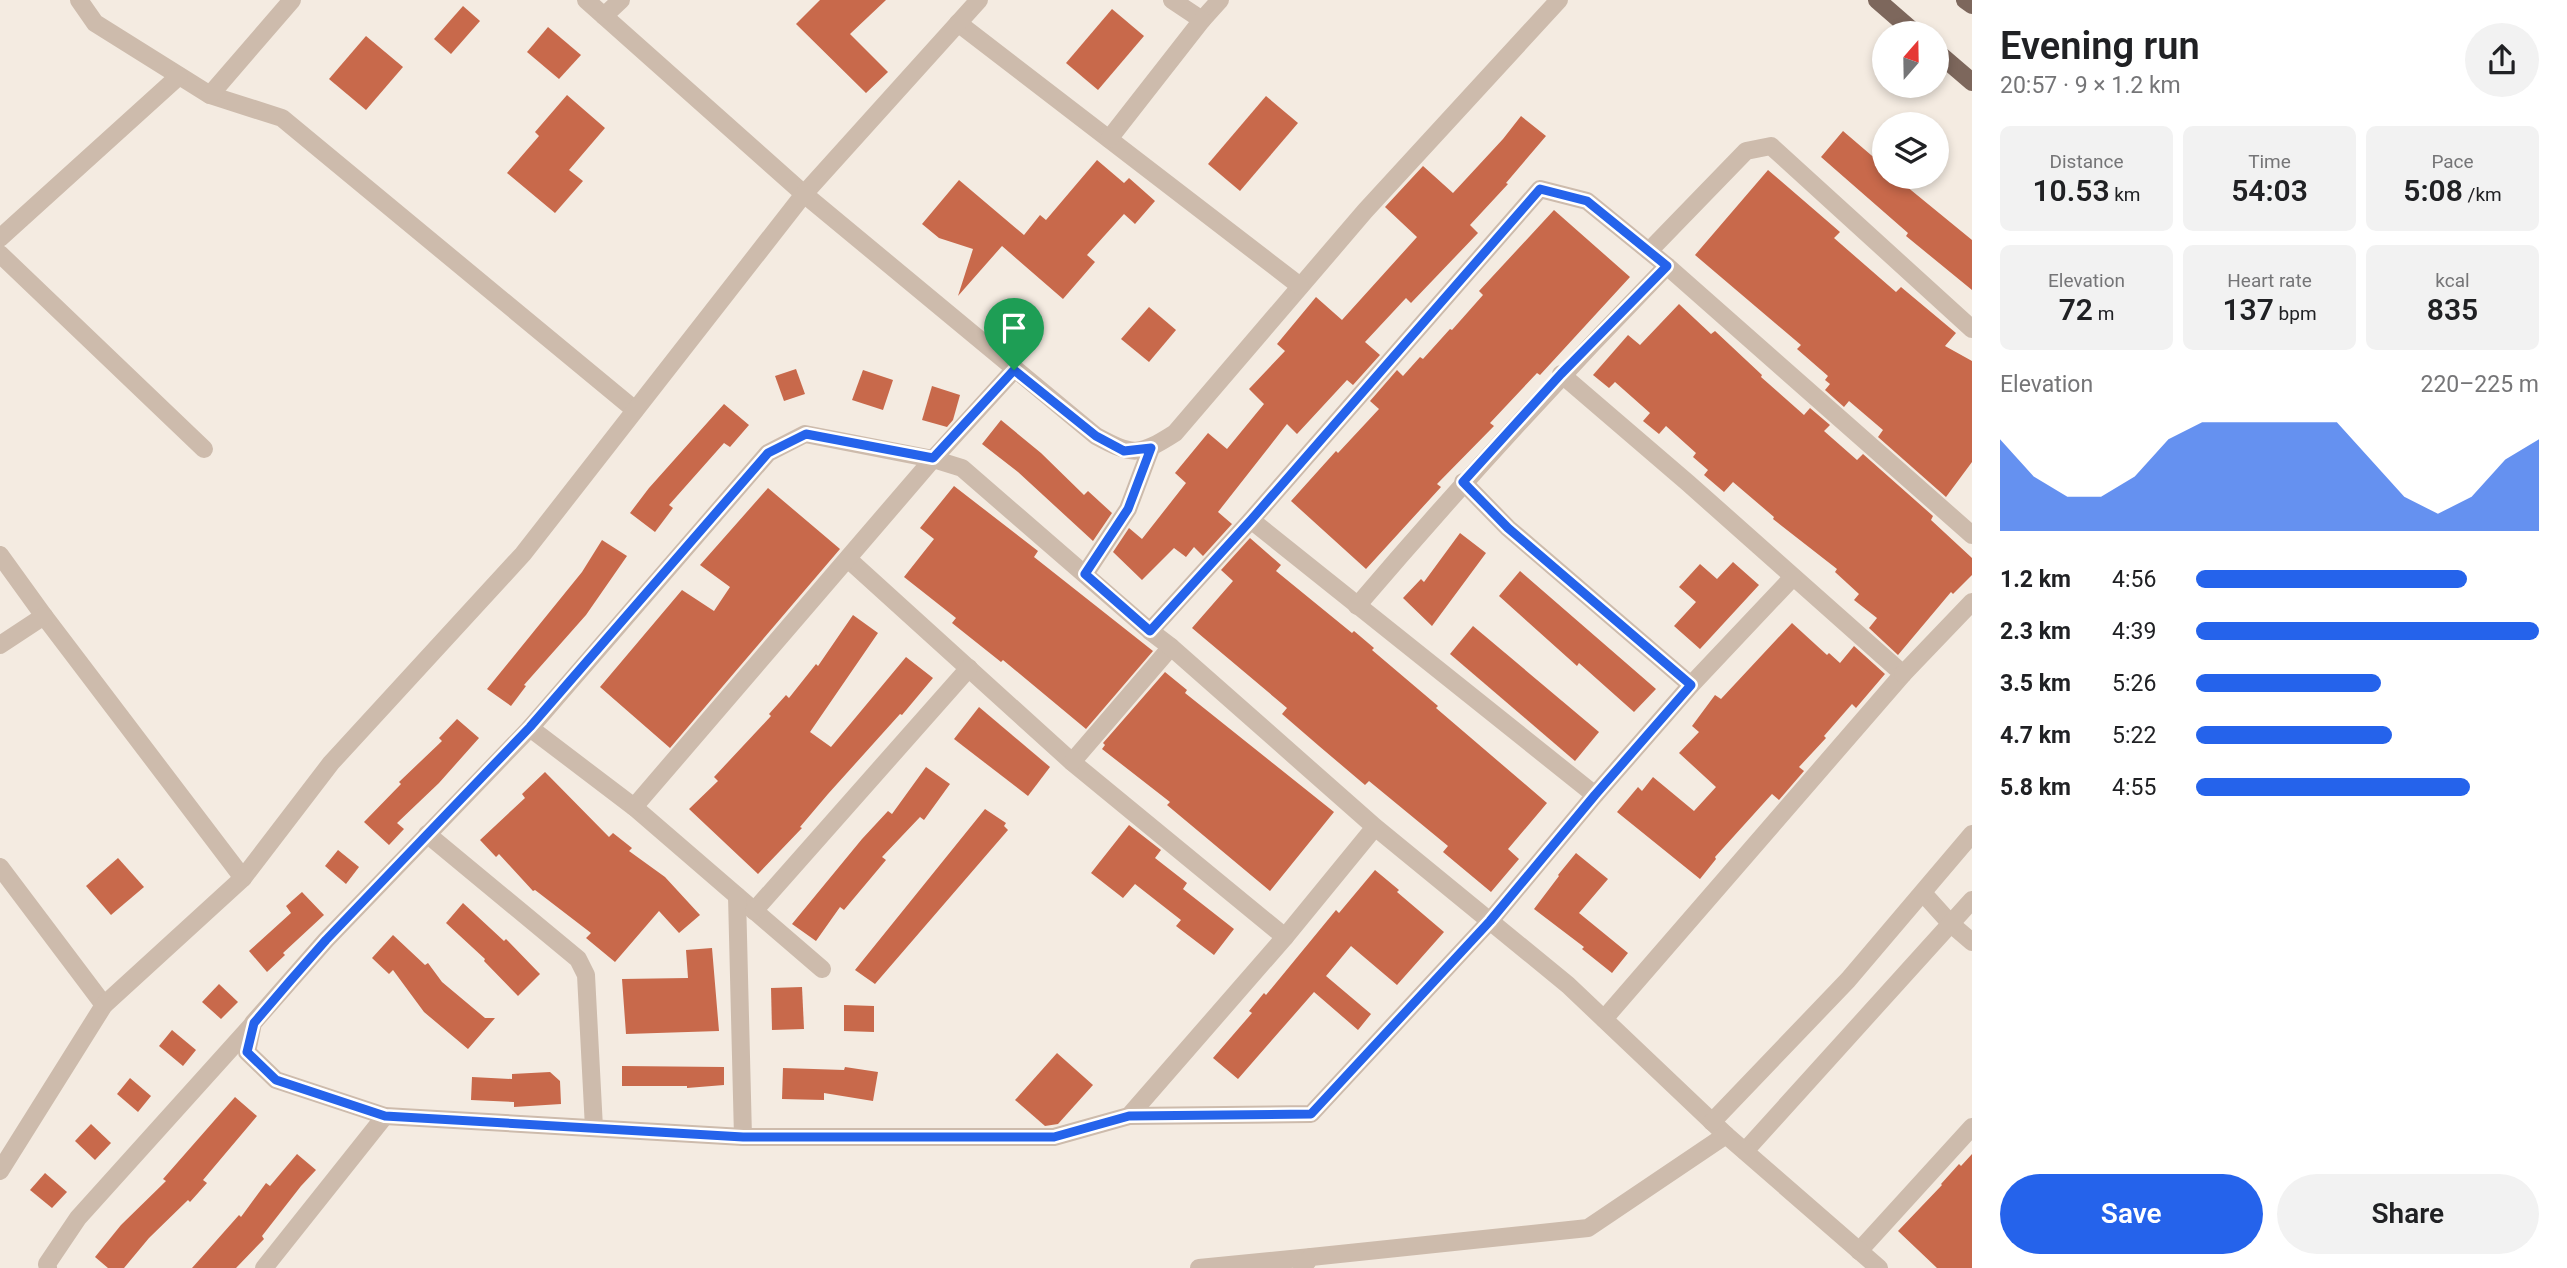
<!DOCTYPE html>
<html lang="en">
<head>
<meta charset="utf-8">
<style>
  body { margin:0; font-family:Roboto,sans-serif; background:#f2f2f2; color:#202124; height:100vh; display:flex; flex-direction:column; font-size:26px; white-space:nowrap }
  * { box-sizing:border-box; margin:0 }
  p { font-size:23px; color:#757577 }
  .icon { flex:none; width:38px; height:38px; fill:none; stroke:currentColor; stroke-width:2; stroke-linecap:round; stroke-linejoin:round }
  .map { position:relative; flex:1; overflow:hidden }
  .panel { display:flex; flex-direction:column; background:#fff; width:595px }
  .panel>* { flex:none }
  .needle { width:46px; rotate:20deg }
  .controls { position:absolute; left:1872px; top:21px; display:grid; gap:14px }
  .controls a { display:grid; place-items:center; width:77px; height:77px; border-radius:50%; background:#fff; box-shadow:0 4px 10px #0003; font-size:35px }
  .pin { position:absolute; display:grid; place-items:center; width:60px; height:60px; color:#fff; margin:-72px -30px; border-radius:50% 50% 50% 0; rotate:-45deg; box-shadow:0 0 7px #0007 }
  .pin .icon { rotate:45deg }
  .round { display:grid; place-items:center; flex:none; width:74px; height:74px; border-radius:37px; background:#f2f2f2 }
  .summary { display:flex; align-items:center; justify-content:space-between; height:119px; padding:0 28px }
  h1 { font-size:38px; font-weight:600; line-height:52px }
  .figures { display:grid; grid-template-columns:repeat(3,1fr); gap:10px; height:119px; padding:7px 28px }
  .figures div { display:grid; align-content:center; border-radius:10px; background:#f2f2f2; text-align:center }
  .figures b { font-size:30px; font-weight:600 }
  .figures small { font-size:19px; font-weight:400 }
  .figures p { font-size:19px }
  .chart { height:196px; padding:14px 28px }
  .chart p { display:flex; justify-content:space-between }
  .chart svg { width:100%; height:126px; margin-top:7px; fill:#2563eb; opacity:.7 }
  .action { display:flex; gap:14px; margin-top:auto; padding:14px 28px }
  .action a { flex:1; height:80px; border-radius:42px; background:#2563eb; color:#fff; font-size:28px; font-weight:600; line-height:80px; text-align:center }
  .action a+a { background:#f2f2f2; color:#202124 }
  ul { padding:0 28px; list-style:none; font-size:23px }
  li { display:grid; grid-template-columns:112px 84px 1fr; align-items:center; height:52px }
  li i { height:18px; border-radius:9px; background:#2563eb }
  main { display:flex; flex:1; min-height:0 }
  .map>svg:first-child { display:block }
</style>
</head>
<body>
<main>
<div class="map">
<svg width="1972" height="1268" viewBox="0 0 1972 1268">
  <rect width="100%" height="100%" fill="#f4ebe1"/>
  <g fill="#c8694b">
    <path d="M820,0H886L850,34L888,72L866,93L796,24Z"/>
    <path d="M463,6L480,21L451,54L434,39Z"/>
    <path d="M1112,9L1144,36L1098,90L1066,63Z"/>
    <path d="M548,27L581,55L559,79L527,52Z"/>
    <path d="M366,36L403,67L366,110L329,79Z"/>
    <path d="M567,95L605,128L569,170L583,181L555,213L507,173L539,136L535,132Z"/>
    <path d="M1266,96L1298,123L1240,191L1208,164Z"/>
    <path d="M1521,116L1546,136L1506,183L1508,184L1470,225L1478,233L1411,303L1406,298L1365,342L1380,355L1353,385L1347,380L1297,434L1287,424L1218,512L1232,524L1203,556L1194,547L1186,557L1174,548L1142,580L1113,552L1129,528L1142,539L1186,483L1175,473L1208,433L1227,449L1264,404L1249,389L1285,351L1277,344L1316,297L1342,320L1417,237L1385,207L1423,166L1453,193L1503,139Z"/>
    <path d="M1843,131L1885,167V177H1895L1972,240V290L1906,236L1908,233L1821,157Z"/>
    <path d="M1097,160L1124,183L1129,178L1155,201L1135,224L1124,214L1087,255L1095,262L1063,299L1002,246L958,296L973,249L939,238L922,224L959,180L1024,235L1040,215L1046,220Z"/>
    <path d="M1768,170L1840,232L1834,238L1896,292L1901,287L1956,333L1945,346L1972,361V462L1946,497L1878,437L1883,430L1849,401L1844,407L1825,390L1830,384L1825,380L1828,376L1797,349L1801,345L1695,255Z"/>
    <path d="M1554,210L1630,277L1540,375L1537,373L1490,423L1494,426L1437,484L1441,487L1366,569L1291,501L1336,451L1338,453L1379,409L1370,401L1397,370L1403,376L1420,357L1423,359L1450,329L1452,330L1483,295L1479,291Z"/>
    <path d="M1679,304L1711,334L1715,331L1762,375L1761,377L1804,415L1810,408L1830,425L1824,431L1857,460L1863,454L1933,516L1931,520L1972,558V575L1953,594L1951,592L1898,655L1869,628L1877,618L1854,600L1859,594L1835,572L1837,569L1773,519L1774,517L1733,482L1724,492L1704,475L1708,470L1693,457L1696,453L1666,426L1659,434L1643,421L1650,413L1615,382L1609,388L1593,375L1628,335L1640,345Z"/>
    <path d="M1149,307L1176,330L1149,362L1121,339Z"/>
    <path d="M796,369L805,394L784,401L775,376Z"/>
    <path d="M863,370L893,380L883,410L852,400Z"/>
    <path d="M932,386L960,395L953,420L947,427L922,420Z"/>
    <path d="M724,404L749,425L730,447L724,443L669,505L673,508L655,532L630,513L649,488Z"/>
    <path d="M1001,420L1041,453L1084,495L1088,491L1112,513L1093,541L1018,472L982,444Z"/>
    <path d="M954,486L1038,551L1034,557L1153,651L1086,729L1003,660L1001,662L952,623L956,618L904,577L934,539L920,528Z"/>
    <path d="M768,488L840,549L670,748L600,687L682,590L714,611L730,587L700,565Z"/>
    <path d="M1460,533L1486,553L1432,626L1403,598L1421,579L1424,582Z"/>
    <path d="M1250,538L1281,565L1276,571L1352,633L1354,631L1374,648L1372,650L1438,706L1436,708L1547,803L1508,849L1519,859L1491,892L1443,852L1448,846L1369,781L1365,785L1319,746L1282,714L1287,708L1192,628L1233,581L1221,570Z"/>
    <path d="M602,540L627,556L586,615L524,685L526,686L511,706L487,689L582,572Z"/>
    <path d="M1733,562L1759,585L1700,649L1674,626L1696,602L1679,587L1700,564L1717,579Z"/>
    <path d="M1520,571L1656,689L1634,712L1579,663L1577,666L1499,596Z"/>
    <path d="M853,615L878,633L810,732L831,747L906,657L933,678L902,715L900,714L828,794L800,827L802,828L758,874L689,809L718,781L714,777L771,716L769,714L786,695L789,698L816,664L818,666Z"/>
    <path d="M1792,623L1827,655L1829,653L1840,663L1854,646L1885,674L1856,708L1852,704L1824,736L1826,738L1799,767L1804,771L1779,800L1772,794L1715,857L1716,859L1700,879L1617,812L1638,787L1642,791L1653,777L1694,811L1716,787L1679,753L1699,732L1692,726L1715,695L1721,699Z"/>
    <path d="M1473,626L1599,732L1575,761L1450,654Z"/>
    <path d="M1165,672L1187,690L1185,693L1334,812L1270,891L1167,805L1170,802L1102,749L1105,745L1103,743Z"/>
    <path d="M979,707L1050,767L1028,796L954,739Z"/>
    <path d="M457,719L479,738L439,783L397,823L404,829L389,845L364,822L401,784L399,782L442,741L439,738Z"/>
    <path d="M926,767L950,784L924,820L920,817L882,857L886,860L844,910L840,907L816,941L792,924L862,839L888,811L892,814Z"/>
    <path d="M545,772L609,837L613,833L632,848L629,851L665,877L700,915L679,933L659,911L615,962L586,938L591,933L535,890L533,891L499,854L496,857L480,840L525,798L522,794Z"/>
    <path d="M985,809L1006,823L1004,826L1008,830L875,984L855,970Z"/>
    <path d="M1129,825L1161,850L1155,858L1187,883L1183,889L1234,929L1214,955L1176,926L1181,920L1135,884L1123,898L1091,873Z"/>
    <path d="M338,850L359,867L346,884L325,866Z"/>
    <path d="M1576,853L1608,879L1579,913L1628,953L1612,973L1582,949L1584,947L1534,909L1559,876L1558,875Z"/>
    <path d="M118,858L144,887L111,915L86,886Z"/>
    <path d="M1375,870L1399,890L1397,892L1444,932L1397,985L1351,946L1326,976L1371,1014L1358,1030L1314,992L1238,1079L1213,1058L1252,1013L1249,1011L1264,993L1266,995L1336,910L1339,913Z"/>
    <path d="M302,892L324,915L283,953L285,955L267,972L249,951L291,913L286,906Z"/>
    <path d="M463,903L504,941L506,939L540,974L518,996L484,961L485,959L446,923Z"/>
    <path d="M393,935L425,965L428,963L442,982L485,1018H495L468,1049L424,1012L393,970L389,974L372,958Z"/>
    <path d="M712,948L719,1031L626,1034L622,979L688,978L686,950Z"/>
    <path d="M219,984L238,1002L221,1019L202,1002Z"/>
    <path d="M802,987L804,1029L772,1030L771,988Z"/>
    <path d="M844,1005L874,1006V1032L844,1031Z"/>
    <path d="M172,1030L196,1050L183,1066L159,1046Z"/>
    <path d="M1057,1053L1093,1085L1058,1124L1045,1126L1015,1100Z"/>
    <path d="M622,1066L724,1067V1085L687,1088V1086H622Z"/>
    <path d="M845,1067L878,1072L873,1101L824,1093V1100L782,1099L783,1068L844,1070Z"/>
    <path d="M550,1072L560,1081L561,1104L514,1107V1102L471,1100L472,1077L512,1079V1074Z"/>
    <path d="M130,1078L151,1096L138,1112L117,1094Z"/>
    <path d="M235,1097L257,1116L203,1180L207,1183L190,1202L188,1200L149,1238L124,1268H108L95,1257L121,1225L166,1181L163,1179Z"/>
    <path d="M91,1124L111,1143L95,1160L75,1141Z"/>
    <path d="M297,1154L316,1170L301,1186L262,1236L264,1239L236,1268H192L239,1215L241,1217L266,1183L270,1186Z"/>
    <path d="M1972,1154V1268H1937L1898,1231L1942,1185L1941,1184L1959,1164L1961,1166Z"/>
    <path d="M45,1173L67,1192L52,1208L30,1190Z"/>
  </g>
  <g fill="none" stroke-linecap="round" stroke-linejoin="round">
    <g stroke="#cdbbac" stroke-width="18">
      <path d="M79,0L95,23L210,95L282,118L635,410"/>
      <path d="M586,0L804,194L1096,436C1133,456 1139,456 1175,433L1365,211L1559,0"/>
      <path d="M1172,0L1202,20L1220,0"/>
      <path d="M604,16L621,0"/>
      <path d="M958,23L1300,286"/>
      <path d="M210,95L292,0"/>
      <path d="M1109,139L1202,20"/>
      <path d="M0,238L179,76"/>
      <path d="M1649,251L1746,151L1771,146L1972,329"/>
      <path d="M0,254L204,449"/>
      <path d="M1561,374L1688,483L1903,674L1604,1019"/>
      <path d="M1463,482L1508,528L1691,685"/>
      <path d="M1251,520L1595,795"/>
      <path d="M0,555L44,616L243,878"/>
      <path d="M848,559L1072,762L1285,937"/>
      <path d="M1085,574L1128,509L1151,448"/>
      <path d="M1357,606C1457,489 1560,376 1667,266"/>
      <path d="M1150,631L1251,520L1540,189L1587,201L1667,266L1972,535"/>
      <path d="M0,645L44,616"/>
      <path d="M1903,674L1972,602"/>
      <path d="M530,728L634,807L822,969"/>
      <path d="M1072,762L1171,647"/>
      <path d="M634,807L933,459L1014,370"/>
      <path d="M1375,827L1285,937L1129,1116L1054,1137H743L385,1116L276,1080L247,1052L253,1023L326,940L530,728L768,453L805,434L933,459L962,468L1150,631L1171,647L1375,827L1568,985L1726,1135"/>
      <path d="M427,834L578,959L586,975L594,1128"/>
      <path d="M0,867L104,1005"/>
      <path d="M1923,893L1951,924L1972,942"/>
      <path d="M737,896L743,1137"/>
      <path d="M754,911L969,668"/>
      <path d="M1129,1116L1311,1114L1490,921L1595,795L1691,685L1793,577"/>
      <path d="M1712,1122L1848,980L1972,834"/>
      <path d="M1745,1151L1972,900"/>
      <path d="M0,1171L104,1005L243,878L331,763L523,554L804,194L979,0"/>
      <path d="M1859,1251L1972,1127"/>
      <path d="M48,1268L47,1264L78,1218L251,1026"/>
      <path d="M264,1268L385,1116"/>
      <path d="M1199,1268L1311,1257"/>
      <path d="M1302,1268L1311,1257L1588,1228L1726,1135L1879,1268"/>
    </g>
    <g stroke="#7d675c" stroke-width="18">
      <path d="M1877,0L1915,33"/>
      <path d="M1965,0L1972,5"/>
      <path d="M1937,52L1972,82"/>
    </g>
  </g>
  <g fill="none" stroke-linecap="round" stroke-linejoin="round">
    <defs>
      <path id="route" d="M1540,189L1587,201L1667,266L1561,374L1463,482L1508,528L1691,685L1595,795L1490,921L1311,1114L1129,1116L1054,1137H743L385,1116L276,1080L247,1052L254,1023L290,981L326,940L530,727L768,453L806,434L933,458L1014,370L1096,436L1124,451L1151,448L1128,509L1085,574L1150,631L1251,520Z"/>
    </defs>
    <use href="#route" stroke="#fff" stroke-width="14"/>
    <use href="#route" stroke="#2563eb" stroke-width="9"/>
  </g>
</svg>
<div class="controls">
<a><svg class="needle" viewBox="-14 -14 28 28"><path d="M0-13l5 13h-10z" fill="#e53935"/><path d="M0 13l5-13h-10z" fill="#757577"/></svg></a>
<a><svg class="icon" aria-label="layers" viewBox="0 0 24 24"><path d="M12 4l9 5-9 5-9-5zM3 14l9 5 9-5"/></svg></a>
</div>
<div class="pin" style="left:1014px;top:370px;background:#1e9e55"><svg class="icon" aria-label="arrive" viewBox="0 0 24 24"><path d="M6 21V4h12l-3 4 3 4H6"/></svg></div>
</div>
<section class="panel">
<div class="summary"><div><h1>Evening run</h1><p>20:57 · 9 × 1.2 km</p></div><a class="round"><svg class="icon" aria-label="share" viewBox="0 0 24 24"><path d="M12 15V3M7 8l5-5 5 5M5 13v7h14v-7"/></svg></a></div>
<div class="figures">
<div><p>Distance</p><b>10.53<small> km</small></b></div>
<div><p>Time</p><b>54:03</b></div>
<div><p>Pace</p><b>5:08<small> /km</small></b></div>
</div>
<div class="figures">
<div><p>Elevation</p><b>72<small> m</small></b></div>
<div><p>Heart rate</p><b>137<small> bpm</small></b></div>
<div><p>kcal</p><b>835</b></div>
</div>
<div class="chart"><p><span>Elevation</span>220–225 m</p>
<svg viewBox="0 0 160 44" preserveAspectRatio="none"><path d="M0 44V12L10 25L20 32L30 32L40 25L50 12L60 6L70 6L80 6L90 6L100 6L110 19L120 32L130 38L140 32L150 19L160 12V44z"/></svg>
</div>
<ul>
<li><b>1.2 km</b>4:56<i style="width:79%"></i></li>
<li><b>2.3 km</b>4:39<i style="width:100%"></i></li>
<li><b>3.5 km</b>5:26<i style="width:54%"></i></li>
<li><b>4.7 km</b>5:22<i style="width:57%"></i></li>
<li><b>5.8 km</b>4:55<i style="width:80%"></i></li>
</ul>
<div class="action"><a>Save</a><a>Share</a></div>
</section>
</main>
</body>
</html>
